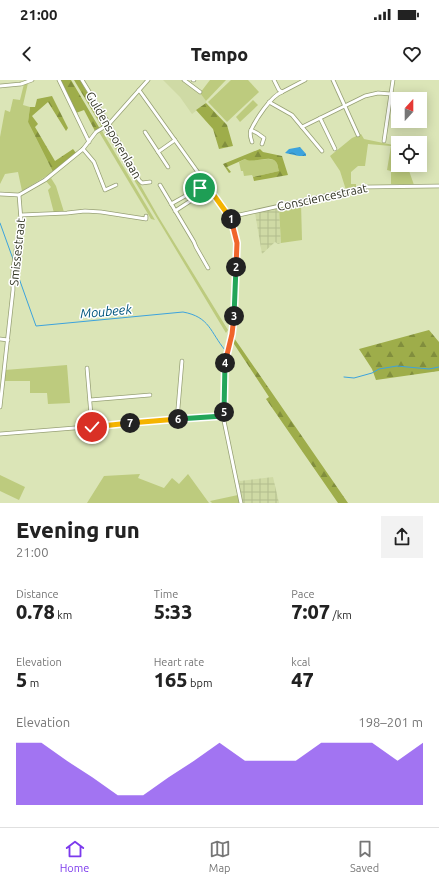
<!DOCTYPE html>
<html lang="en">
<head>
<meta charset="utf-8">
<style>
  body { margin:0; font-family:Ubuntu,sans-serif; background:#f2f2f2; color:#222; height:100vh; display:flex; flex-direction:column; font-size:15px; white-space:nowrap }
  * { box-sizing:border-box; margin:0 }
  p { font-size:13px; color:#767676 }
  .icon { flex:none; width:22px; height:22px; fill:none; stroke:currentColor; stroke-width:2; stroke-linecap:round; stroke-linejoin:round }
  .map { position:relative; height:423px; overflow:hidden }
  .drawer { display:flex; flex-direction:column; background:#fff; flex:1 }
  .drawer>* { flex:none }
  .needle { width:26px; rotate:21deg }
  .controls { position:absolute; left:391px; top:12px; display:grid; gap:8px }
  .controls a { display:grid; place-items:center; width:36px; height:36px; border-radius:0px; background:#fff; box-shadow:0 2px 10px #0003; font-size:20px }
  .pin { position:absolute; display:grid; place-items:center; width:34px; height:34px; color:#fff; margin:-17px; border:2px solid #fff; border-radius:50%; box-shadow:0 1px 4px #0007 }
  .km { position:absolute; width:20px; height:20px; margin:-10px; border-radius:50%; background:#222; color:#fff; font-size:11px; line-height:20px; text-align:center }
  .round { display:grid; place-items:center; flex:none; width:42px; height:42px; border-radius:0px; background:#f2f2f2 }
  .summary { display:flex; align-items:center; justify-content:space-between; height:68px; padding:0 16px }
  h1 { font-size:22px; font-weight:800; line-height:30px }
  .figures { display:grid; grid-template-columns:repeat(3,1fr); gap:6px; height:68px; padding:4px 16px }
  .figures div { display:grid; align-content:center }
  .figures b { font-size:20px; font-weight:800 }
  .figures small { font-size:11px; font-weight:400 }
  .figures p { font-size:11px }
  .chart { height:112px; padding:8px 16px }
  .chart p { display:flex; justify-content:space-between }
  .chart svg { width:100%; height:72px; margin-top:4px; fill:#7c3aed; opacity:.7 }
  .status { display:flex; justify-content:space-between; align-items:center; height:28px; padding:0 20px; background:#fff; direction:ltr }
  .status svg { height:11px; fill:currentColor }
  header { display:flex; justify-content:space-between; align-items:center; height:52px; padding:0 16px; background:#fff; font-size:18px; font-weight:800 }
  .tabs { display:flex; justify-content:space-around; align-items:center; height:56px; border-top:1px solid #e0e0e0; background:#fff; font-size:11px; color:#767676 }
  .tabs a { display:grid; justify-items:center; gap:2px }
  .tabs .selected { color:#7c3aed }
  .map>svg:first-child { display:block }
</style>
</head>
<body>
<div class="status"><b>21:00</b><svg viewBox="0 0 49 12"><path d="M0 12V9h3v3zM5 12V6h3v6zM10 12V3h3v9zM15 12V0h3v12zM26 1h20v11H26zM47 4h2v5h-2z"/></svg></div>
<header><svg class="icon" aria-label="back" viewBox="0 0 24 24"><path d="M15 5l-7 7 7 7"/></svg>Tempo<svg class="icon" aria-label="heart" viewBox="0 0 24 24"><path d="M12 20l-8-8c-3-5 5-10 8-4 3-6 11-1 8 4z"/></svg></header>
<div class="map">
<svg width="439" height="423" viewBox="0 0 439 423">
  <defs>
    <pattern id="industrial-grid" width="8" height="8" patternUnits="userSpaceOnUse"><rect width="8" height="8" fill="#cfdaa5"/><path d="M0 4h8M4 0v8" fill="none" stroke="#b2bc8e"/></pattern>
    <pattern id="forest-firs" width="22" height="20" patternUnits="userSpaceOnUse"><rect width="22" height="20" fill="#9ead4a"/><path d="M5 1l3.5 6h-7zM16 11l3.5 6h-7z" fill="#818e3d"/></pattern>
    <pattern id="water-waves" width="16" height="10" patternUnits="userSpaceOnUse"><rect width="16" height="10" fill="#3ca3dd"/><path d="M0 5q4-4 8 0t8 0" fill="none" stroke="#3386b3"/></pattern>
  </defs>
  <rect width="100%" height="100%" fill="#dbe5b7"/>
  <path fill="#cfdaa5" d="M163,0H185L200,13L206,21V23L192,34L180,17Z"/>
  <g fill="url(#industrial-grid)">
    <path d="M279,128L281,163L278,164L275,162L262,174L255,133Z"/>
    <path d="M273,397L279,423H243L238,399L240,401Z"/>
  </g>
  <g fill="#bdcb7e">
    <path d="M210,0H226L206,21L200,13Z"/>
    <path d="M231,0H248L259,12L227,42L208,22Z"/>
    <path d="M28,3L23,25L30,27L28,42L53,92L22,111L18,92L5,94L0,104V57L5,30L10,32L13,19L20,20L24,4Z"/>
    <path d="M253,20L258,25L240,42L236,37Z"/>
    <path d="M108,48L158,136L228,250L226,253L104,50Z"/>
    <path d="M102,51L155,140L151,139L99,52Z"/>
    <path d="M361,54L364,59L398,66V85H407L414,105L391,104V91L387,90L391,66L368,64L365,86H358L351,92V104H356V108L346,110L340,91L330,76L352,58Z"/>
    <path d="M245,79C253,83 272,75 276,82C278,84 278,89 279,91L253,97L252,95L244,96L243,91H241L239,82Z"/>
    <path d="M51,98L56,106L64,132L54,133L48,110L51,107L46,101Z"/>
    <path d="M301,123L302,160L281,163L279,128Z"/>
    <path d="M67,285L70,323L48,324L47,313H30V301H4L5,290Z"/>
    <path d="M140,394L138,398L164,408L172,398L179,404L188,394L209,423H87L104,396Z"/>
    <path d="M0,395L25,407L19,420L0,411Z"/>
    <path d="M238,415L239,423H212L210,421Z"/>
  </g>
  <g fill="url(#forest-firs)">
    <path d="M60,0H71L100,49L95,51L84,30L76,33Z"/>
    <path d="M74,0H80L106,45L102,47Z"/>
    <path d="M52,16L68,48L66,51L48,22L32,36L38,44L35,47L55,81L73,69L76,73L53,92L28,42L30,27H35L37,19Z"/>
    <path d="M206,23L227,45L233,66L219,69L213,49L196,30Z"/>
    <path d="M260,69L263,72L282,76L288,95L254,101L253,97L279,91C278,89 278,84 276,82C271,74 253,84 245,79L227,87L231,92L229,93L223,84Z"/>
    <path d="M429,250L439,262V291L376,300L372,289L359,269Z"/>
    <path d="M234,258L241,268L348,423H338L266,319L269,317L232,261Z"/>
  </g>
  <path fill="url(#water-waves)" d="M300,67L306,74V76H299L285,73L289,69Z"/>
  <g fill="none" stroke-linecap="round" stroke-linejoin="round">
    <g stroke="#3ca3dd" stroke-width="1">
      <path d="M0,143L13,179"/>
      <path d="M15,187L36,246L183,232C210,237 210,252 225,270"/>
      <path d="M344,297L354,298L372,293L379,289L397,286L429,289L439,287"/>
    </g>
    <defs>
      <g id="minor">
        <path d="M59,0L89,62"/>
        <path d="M82,0L109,44L139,100L142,103L150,102"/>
        <path d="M184,0L200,12"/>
        <path d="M193,0H194"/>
        <path d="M274,0L279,10L282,12L305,0"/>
        <path d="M333,0L358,55"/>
        <path d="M0,6L21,4L32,0"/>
        <path d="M139,10L230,137L235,150L237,163L233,243L225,288V329L223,336L241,423"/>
        <path d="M269,22L292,35L322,71"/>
        <path d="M320,38L335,69"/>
        <path d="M302,47L365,16L378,13L391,14"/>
        <path d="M251,50L257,53L264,58L262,64"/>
        <path d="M145,52L168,87"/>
        <path d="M384,61L393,0"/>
        <path d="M252,62C251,59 249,54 251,50C256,39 271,16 282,12"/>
        <path d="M83,69L94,82L105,110L116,105"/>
        <path d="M158,72L175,60"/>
        <path d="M160,105L194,162L196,167L208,188"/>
        <path d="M0,114L19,115L45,100L83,69L96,52L109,44L148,0"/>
        <path d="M171,124L196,110C200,108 204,109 208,107"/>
        <path d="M175,131L201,114L205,109"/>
        <path d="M21,135L67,133L85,131L101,132L146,139V136"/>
        <path d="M230,137L365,107L439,106"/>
        <path d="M0,259L8,260"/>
        <path d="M87,288L92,347"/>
        <path d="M90,320L150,315"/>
        <path d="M0,327L13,210V188L21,140L19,115"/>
        <path d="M177,340L182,281"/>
        <path d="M0,354L223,336"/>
      </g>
    </defs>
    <use href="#minor" stroke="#97a075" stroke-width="4.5"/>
    <use href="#minor" stroke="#fff" stroke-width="3"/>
  </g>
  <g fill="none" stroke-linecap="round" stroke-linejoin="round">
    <defs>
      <path id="split-1" d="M200,108H205L208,107L231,139"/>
      <path id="split-2" d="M231,139L237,163L236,187"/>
      <path id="split-3" d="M234,236L236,187"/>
      <path id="split-4" d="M225,283L232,254L234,236"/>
      <path id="split-5" d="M224,332L225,283"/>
      <path id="split-6" d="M178,339L223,336L224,332"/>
      <path id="split-7" d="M130,343L178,339"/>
      <path id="split-8" d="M92,347L130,343"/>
    </defs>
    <use href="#split-1" stroke="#fff" stroke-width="8"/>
    <use href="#split-2" stroke="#fff" stroke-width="8"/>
    <use href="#split-3" stroke="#fff" stroke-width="8"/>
    <use href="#split-4" stroke="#fff" stroke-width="8"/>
    <use href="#split-5" stroke="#fff" stroke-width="8"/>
    <use href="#split-6" stroke="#fff" stroke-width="8"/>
    <use href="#split-7" stroke="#fff" stroke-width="8"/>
    <use href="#split-8" stroke="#fff" stroke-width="8"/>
    <use href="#split-1" stroke="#f5b400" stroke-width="5"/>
    <use href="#split-2" stroke="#f0652b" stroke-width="5"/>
    <use href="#split-3" stroke="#22a559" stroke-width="5"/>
    <use href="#split-4" stroke="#f0652b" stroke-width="5"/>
    <use href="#split-5" stroke="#22a559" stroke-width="5"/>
    <use href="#split-6" stroke="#22a559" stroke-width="5"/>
    <use href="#split-7" stroke="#f5b400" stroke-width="5"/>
    <use href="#split-8" stroke="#f5b400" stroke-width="5"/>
  </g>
  <g text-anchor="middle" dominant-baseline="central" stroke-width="3" stroke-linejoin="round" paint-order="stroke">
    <g font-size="12" fill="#313423" stroke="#fff">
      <text transform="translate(114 55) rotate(60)">Guldensporenlaan</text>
      <text transform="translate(322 117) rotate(-12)">Consciencestraat</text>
      <text transform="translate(17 172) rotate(-84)">Smissestraat</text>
    </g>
    <g font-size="13" font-style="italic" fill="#02567d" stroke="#fff">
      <text transform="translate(106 231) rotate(-5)">Moubeek</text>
    </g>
  </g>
</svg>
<div class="controls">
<a><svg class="needle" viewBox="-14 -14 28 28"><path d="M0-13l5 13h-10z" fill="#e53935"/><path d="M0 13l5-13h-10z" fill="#767676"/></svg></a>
<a><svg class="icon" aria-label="locate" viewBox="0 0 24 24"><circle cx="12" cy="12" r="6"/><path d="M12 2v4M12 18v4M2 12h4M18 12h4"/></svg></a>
</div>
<div class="pin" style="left:200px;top:108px;background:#1e9e55"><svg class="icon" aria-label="arrive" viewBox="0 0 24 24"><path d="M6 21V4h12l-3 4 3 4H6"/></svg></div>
<div class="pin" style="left:92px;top:347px;background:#d93025"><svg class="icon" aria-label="check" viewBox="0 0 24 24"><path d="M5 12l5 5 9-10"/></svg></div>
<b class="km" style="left:231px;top:139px">1</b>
<b class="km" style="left:236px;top:187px">2</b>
<b class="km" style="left:234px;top:236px">3</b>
<b class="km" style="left:225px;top:283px">4</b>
<b class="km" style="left:224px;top:332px">5</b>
<b class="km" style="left:178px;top:339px">6</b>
<b class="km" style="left:130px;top:343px">7</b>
</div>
<section class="drawer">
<div class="summary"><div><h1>Evening run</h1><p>21:00</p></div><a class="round"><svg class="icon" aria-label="share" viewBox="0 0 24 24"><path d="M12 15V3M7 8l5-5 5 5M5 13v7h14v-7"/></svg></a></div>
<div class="figures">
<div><p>Distance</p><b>0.78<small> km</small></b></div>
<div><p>Time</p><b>5:33</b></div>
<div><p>Pace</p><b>7:07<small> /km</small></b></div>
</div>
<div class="figures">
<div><p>Elevation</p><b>5<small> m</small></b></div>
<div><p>Heart rate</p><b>165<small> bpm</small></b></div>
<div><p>kcal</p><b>47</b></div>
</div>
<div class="chart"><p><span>Elevation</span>198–201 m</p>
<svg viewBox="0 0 160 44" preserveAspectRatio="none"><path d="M0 44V6L10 6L20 17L30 27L40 38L50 38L60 27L70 17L80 6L90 17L100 17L110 17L120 6L130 6L140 6L150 17L160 6V44z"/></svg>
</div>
</section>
<nav class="tabs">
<a class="selected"><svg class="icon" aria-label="home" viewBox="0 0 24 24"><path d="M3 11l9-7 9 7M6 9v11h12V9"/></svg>Home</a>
<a><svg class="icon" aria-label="map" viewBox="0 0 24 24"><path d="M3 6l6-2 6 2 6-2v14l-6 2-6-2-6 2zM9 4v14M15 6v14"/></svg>Map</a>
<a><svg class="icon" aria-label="saved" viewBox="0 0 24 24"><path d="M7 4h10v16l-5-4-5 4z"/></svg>Saved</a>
</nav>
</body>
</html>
